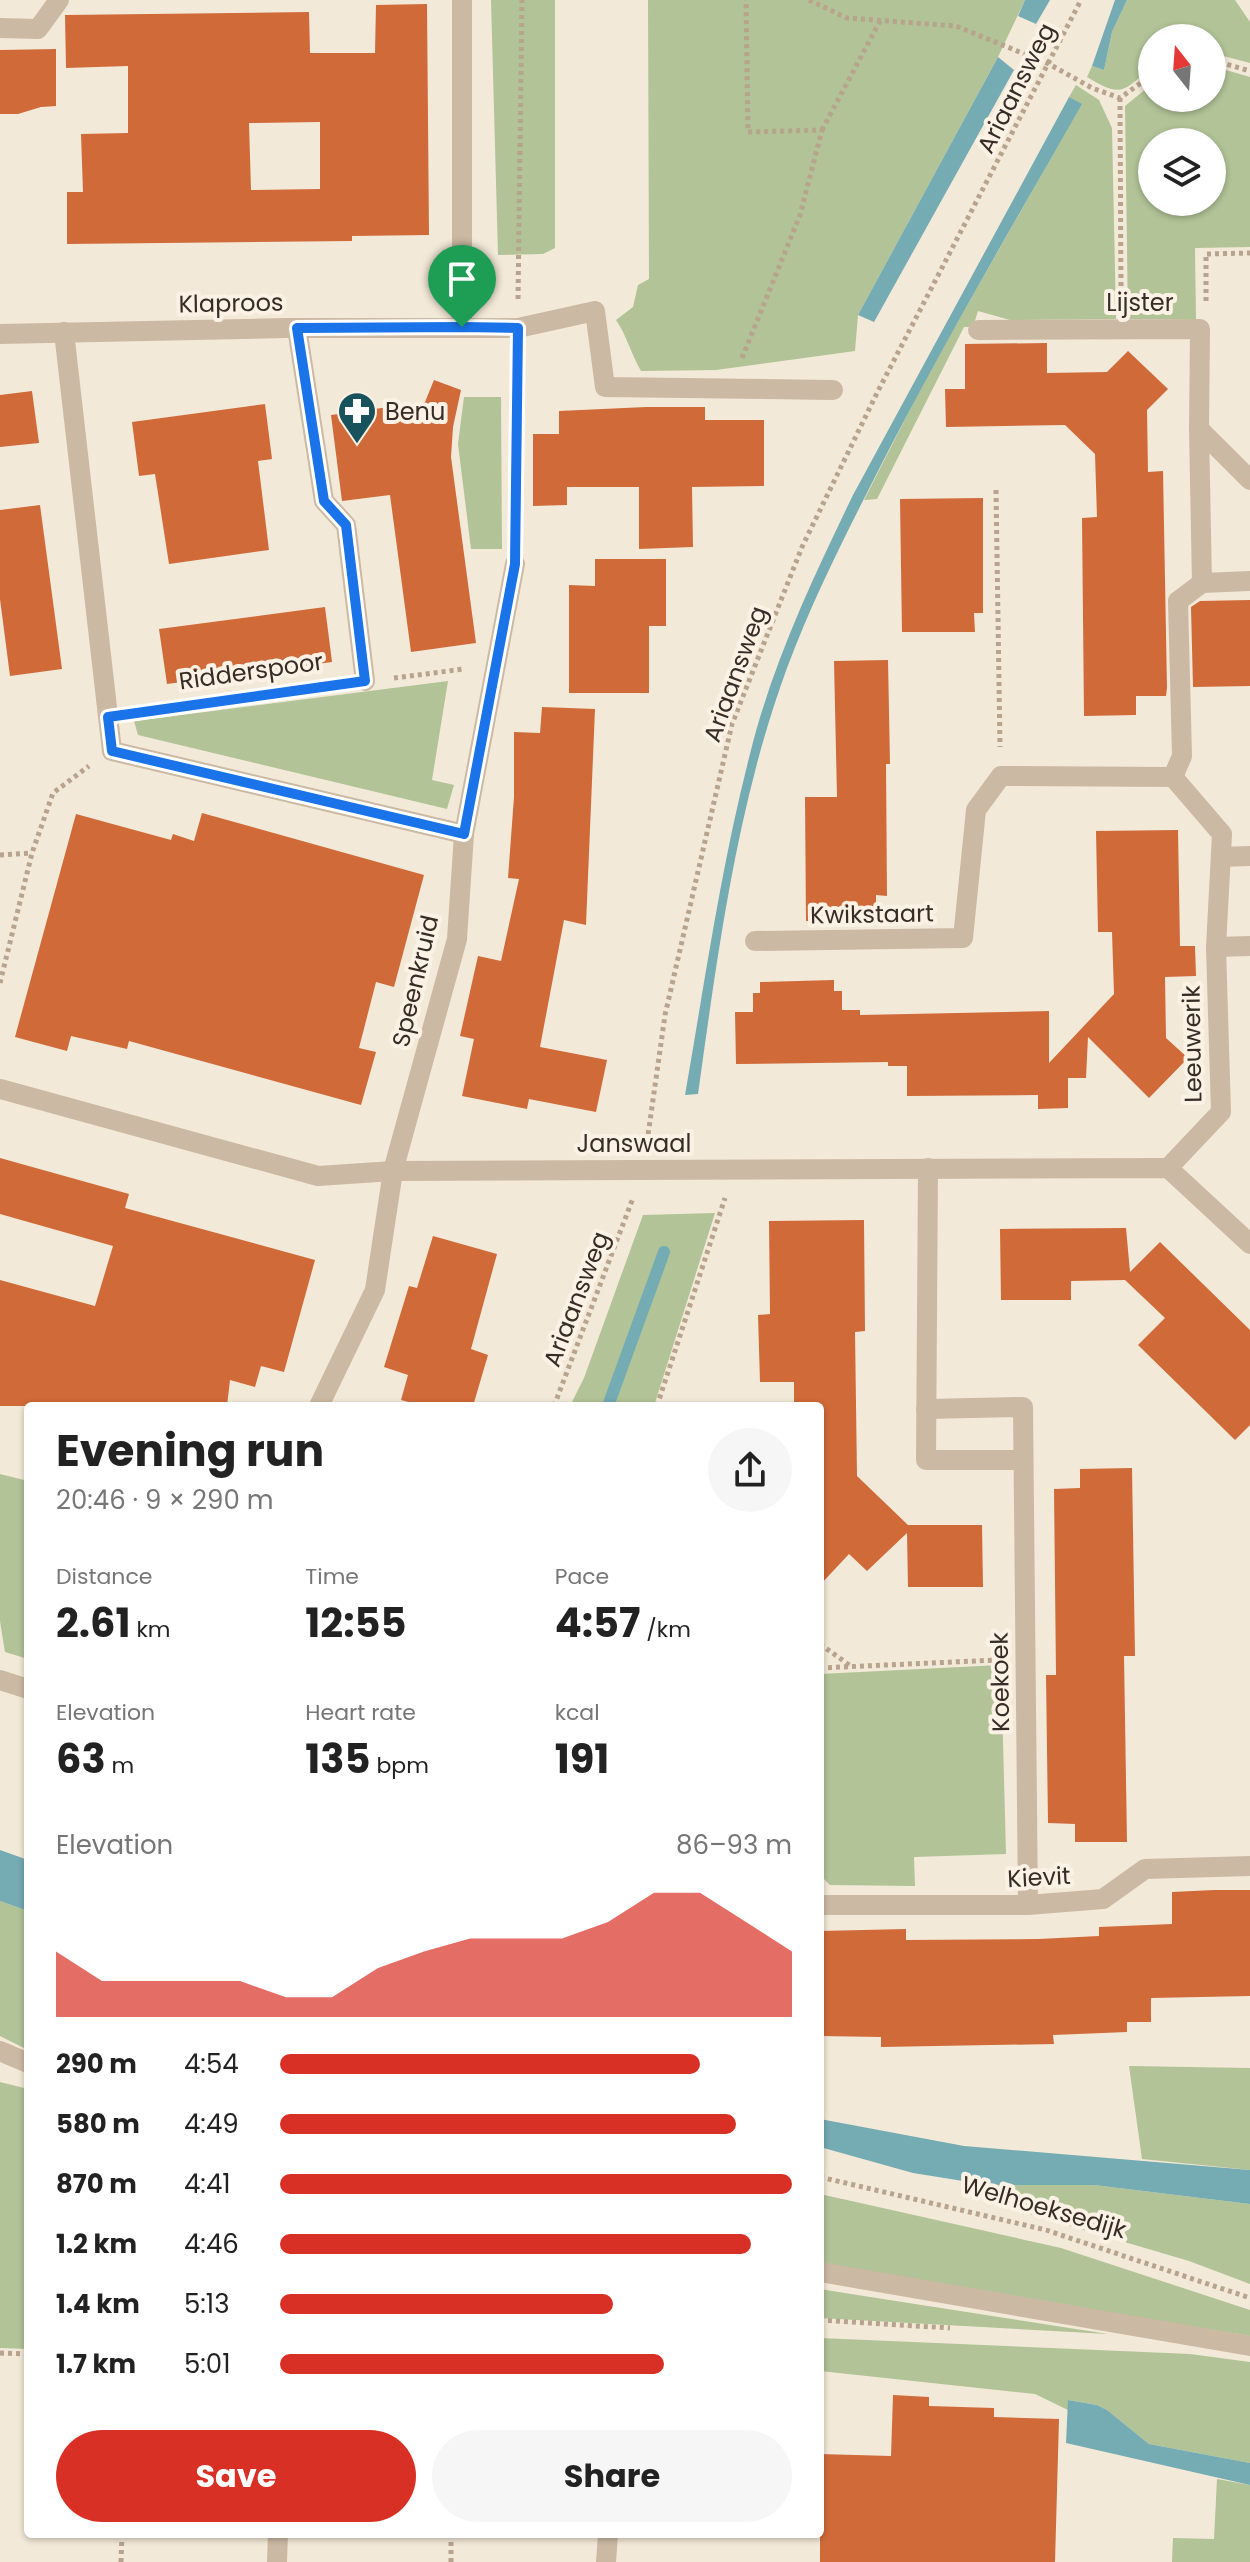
<!DOCTYPE html>
<html lang="en">
<head>
<meta charset="utf-8">
<style>
  body { margin:0; font-family:Poppins,sans-serif; background:#f6f6f6; color:#222; height:100vh; display:flex; flex-direction:column; font-size:30px; white-space:nowrap }
  * { box-sizing:border-box; margin:0 }
  p { font-size:26px; color:#767676 }
  .icon { flex:none; width:44px; height:44px; fill:none; stroke:currentColor; stroke-width:2; stroke-linecap:round; stroke-linejoin:round }
  .map { position:relative; flex:1; overflow:hidden }
  .side { position:absolute; left:24px; top:1402px; width:800px; height:1136px; display:flex; flex-direction:column; background:#fff; border-radius:8px; box-shadow:0 2px 6px #0004 }
  .side>* { flex:none }
  .needle { width:52px; rotate:343deg }
  .tools { position:absolute; left:1138px; top:24px; display:grid; gap:16px }
  .tools a { display:grid; place-items:center; width:88px; height:88px; border-radius:50%; background:#fff; box-shadow:0 2px 6px #0004; font-size:40px }
  .pin { position:absolute; display:grid; place-items:center; width:68px; height:68px; color:#fff; margin:-82px -34px; border-radius:50% 50% 50% 0; rotate:-45deg; box-shadow:0 0 8px #0007 }
  .pin .icon { rotate:45deg }
  .round { display:grid; place-items:center; flex:none; width:84px; height:84px; border-radius:42px; background:#f6f6f6 }
  .headline { display:flex; align-items:center; justify-content:space-between; height:136px; padding:0 32px }
  h1 { font-size:44px; font-weight:700; line-height:60px }
  .figures { display:grid; grid-template-columns:repeat(3,1fr); gap:12px; height:136px; padding:8px 32px }
  .figures div { display:grid; align-content:center }
  .figures b { font-size:40px; font-weight:700 }
  .figures small { font-size:22px; font-weight:400 }
  .figures p { font-size:22px }
  .chart { height:224px; padding:16px 32px }
  .chart p { display:flex; justify-content:space-between }
  .chart svg { width:100%; height:144px; margin-top:8px; fill:#d93025; opacity:.7 }
  .button { display:flex; gap:16px; margin-top:auto; padding:16px 32px }
  .button a { flex:1; height:92px; border-radius:48px; background:#d93025; color:#fff; font-size:32px; font-weight:700; line-height:92px; text-align:center }
  .button a+a { background:#f6f6f6; color:#222 }
  ul { padding:0 32px; list-style:none; font-size:26px }
  li { display:grid; grid-template-columns:128px 96px 1fr; align-items:center; height:60px }
  li i { height:20px; border-radius:10px; background:#d93025 }
  .map>svg:first-child { display:block }
</style>
</head>
<body>
<div class="map">
<svg width="1250" height="2562" viewBox="0 0 1250 2562">
  <rect width="100%" height="100%" fill="#f3e9d8"/>
  <g fill="#b1c397" fill-rule="evenodd">
    <path d="M491,0H555V248L543,254L498,255Z"/>
    <path d="M648,0H1025L998,57L858,315L855,351L716,370L641,371C631,354 627,336 616,320L633,307L638,285L649,279Z"/>
    <path d="M1127,0H1235L1250,22V63L1212,53V38H1152V67C1122,92 1122,98 1087,77L1092,66L1104,70L1112,32Z"/>
    <path d="M1212,66L1250,77V247L1195,248L1196,319H1128L1125,106L1152,84V98H1212ZM1152,142H1212V202H1152Z"/>
    <path d="M1076,85L1099,100L1112,128L1116,319L1010,320L978,311L973,327H964L877,499L864,500L927,376L1081,105L1069,97Z"/>
    <path d="M464,397H501L502,549H471L458,444Z"/>
    <path d="M448,681L432,780L454,785L447,809L138,735L134,721Z"/>
    <path d="M715,1213L654,1406H570L584,1378L643,1215Z"/>
    <path d="M0,1474L28,1481V1659L5,1652L0,1621Z"/>
    <path d="M1001,1665L1006,1854L914,1857L915,1886L830,1885L820,1875V1674Z"/>
    <path d="M0,1901L28,1911V2050L0,2036Z"/>
    <path d="M1129,2066L1250,2068V2170L1142,2159Z"/>
    <path d="M0,2082L28,2089V2349L0,2348Z"/>
    <path d="M988,2185H1094L1250,2204V2284L1189,2261L992,2203Z"/>
    <path d="M820,2194L1061,2248L1250,2310V2336L820,2264Z"/>
    <path d="M820,2289L851,2294L1108,2334L820,2318Z"/>
    <path d="M820,2338L1190,2354L1250,2362V2463L1149,2444L1107,2410L1097,2405L1068,2400V2410L1035,2394L820,2371Z"/>
    <path d="M1217,2479L1250,2485V2562H1172L1173,2538L1214,2539Z"/>
  </g>
  <g fill="#75abb3">
    <path d="M1025,0H1050L1036,24L1018,16Z"/>
    <path d="M1115,0H1127L1112,32L1104,70L1092,66Z"/>
    <path d="M998,57L1014,70L874,322L858,315Z"/>
    <path d="M1069,97L1082,104C1012,227 940,349 876,475C844,538 812,601 787,668C737,804 718,951 698,1094L685,1095C705,981 721,866 750,754C772,664 813,578 853,495Z"/>
    <path d="M0,1850L28,1860V1911L0,1901Z"/>
    <path d="M820,2119L964,2146L1250,2170V2204L1094,2185H988L913,2173L820,2147Z"/>
    <path d="M1068,2400L1097,2405L1107,2410L1149,2444L1250,2463V2485L1066,2443Z"/>
  </g>
  <g fill="none" stroke-linecap="round" stroke-linejoin="round">
    <path stroke="#75abb3" stroke-width="12" d="M608,1406L664,1252"/>
  </g>
  <g fill="#d06a39" fill-rule="evenodd">
    <path d="M427,4L429,235L352,236V241L67,244V192H83L81,134L128,133V66L66,68L65,15L309,12L310,53H375L376,5ZM320,122V189L251,190L249,123Z"/>
    <path d="M56,49V106L41,107L18,114H0V50Z"/>
    <path d="M1047,343V373L1107,372L1128,351L1168,389L1147,410L1148,472L1163,471L1167,688L1166,696H1136V715L1084,716L1082,518L1097,517L1095,454L1065,425L946,427L945,389H965V344Z"/>
    <path d="M434,380L461,390L453,427L451,457L476,643L411,652L390,495L342,501L331,415L425,402Z"/>
    <path d="M32,391L39,443L0,447V395Z"/>
    <path d="M265,404L272,459L258,461L269,550L169,564L155,474L139,476L132,422Z"/>
    <path d="M646,407H705V420H764V486L692,487L693,547L639,549V487H567V505L533,506V434H559V411Z"/>
    <path d="M983,498V613H974L975,632H902L900,499Z"/>
    <path d="M40,505L62,669L10,676L0,599V510Z"/>
    <path d="M595,559H666V626H649V693H569V585L595,586Z"/>
    <path d="M1250,600V686L1193,687L1191,607L1200,601Z"/>
    <path d="M325,607L332,662L167,684L159,629Z"/>
    <path d="M888,660L890,764H886L887,896L876,895V921H806L805,797H837L834,661Z"/>
    <path d="M542,707L595,709L586,925L564,920L540,1047L607,1060L596,1112L529,1099L527,1109L462,1096L474,1039L460,1036L478,956L501,961L519,879L508,878L514,797V732L540,733Z"/>
    <path d="M202,813L424,875L394,987L376,982L359,1048L376,1052L361,1105L129,1041L127,1049L71,1036L67,1051L15,1037L76,814L171,840L173,834L194,841Z"/>
    <path d="M1178,830L1180,946H1195L1196,976L1165,977L1166,1038L1188,1058L1149,1098L1088,1037L1086,1078H1068V1108L1038,1109V1095L907,1096V1066H888V1062L736,1064L735,1012H753V993H760V982L834,980V991H842V1010H860V1015L1049,1011V1063L1114,994L1112,932H1098L1096,831Z"/>
    <path d="M0,1158L129,1194L125,1208L315,1260L284,1372L261,1366L255,1387L230,1380L227,1406H0V1280L95,1306L113,1246L0,1214Z"/>
    <path d="M864,1220L865,1331L855,1332L857,1476L908,1525H982L983,1587H908L907,1533L867,1571L849,1554L820,1585V1406H794V1382H760L758,1315L770,1314L769,1221Z"/>
    <path d="M1126,1228L1130,1272L1160,1242L1250,1330V1425L1235,1440L1138,1345L1165,1318L1125,1280L1071,1281V1300H1001L1000,1229Z"/>
    <path d="M433,1236L497,1254L471,1349L488,1355L473,1406H423L401,1400L408,1375L384,1367L409,1286L417,1288Z"/>
    <path d="M1132,1468L1135,1656H1124L1127,1842H1075V1824L1048,1823L1046,1675H1056L1054,1489L1080,1488V1469Z"/>
    <path d="M1214,1890H1250V1996L1151,1998V2022H1127V2032L1053,2035L1054,2044L881,2047V2037L820,2036V1931L906,1929V1940L1039,1939L1099,1936V1927L1172,1924V1892Z"/>
    <path d="M893,2395L929,2397V2406L994,2408V2417L1059,2419L1055,2562H820V2454L891,2456Z"/>
  </g>
  <g fill="none" stroke-linecap="round" stroke-linejoin="round">
    <g stroke="#b8a38d" stroke-width="5" stroke-dasharray="4 4" stroke-linecap="butt">
      <path d="M809,0L847,18L956,26L1049,64L1092,88L1120,98L1152,75"/>
      <path d="M1212,60L1250,71"/>
      <path d="M1120,98L1121,301"/>
      <path d="M822,130L880,21"/>
      <path d="M518,299L522,0"/>
      <path d="M1206,301V254L1250,253"/>
      <path d="M742,358L800,215L822,130L748,132L746,0"/>
      <path d="M996,490L1000,747"/>
      <path d="M515,535L518,357"/>
      <path d="M394,678L464,669"/>
      <path d="M137,713L337,685"/>
      <path d="M0,855L32,853"/>
      <path d="M0,983L32,853L53,793L89,766"/>
      <path d="M647,1142L665,1015L732,724L802,547L878,391L1081,0"/>
      <path d="M554,1406L633,1198"/>
      <path d="M657,1406L725,1198"/>
      <path d="M820,1644L852,1667"/>
      <path d="M820,1668L997,1660"/>
      <path d="M820,2177L1046,2230L1250,2298"/>
      <path d="M820,2320L950,2328"/>
      <path d="M0,2353L28,2354"/>
      <path d="M121,2562L122,2534"/>
      <path d="M451,2562V2534"/>
    </g>
    <g stroke="#ccb9a3" stroke-width="20">
      <path d="M0,28L38,29L59,0"/>
      <path d="M462,327V0"/>
      <path d="M297,328L324,501L346,525L365,681"/>
      <path d="M978,330L1200,329L1199,429L1250,480"/>
      <path d="M64,332L112,751L464,834"/>
      <path d="M0,334L286,328H518L595,311L605,387L833,390"/>
      <path d="M1199,429L1202,583L1250,581"/>
      <path d="M1173,777L1182,756L1178,601L1202,583"/>
      <path d="M1221,857L1250,856"/>
      <path d="M755,941L963,938L976,810L1001,776L1173,777L1222,834L1216,947L1221,1112L1168,1168"/>
      <path d="M1216,947L1250,946"/>
      <path d="M0,1089L318,1176L393,1171L1168,1168L1250,1244"/>
      <path d="M928,1168L926,1460H1023"/>
      <path d="M319,1406L375,1290L393,1171L457,939L464,834L515,564"/>
      <path d="M926,1409L1023,1407L1028,1905"/>
      <path d="M0,1680L28,1689"/>
      <path d="M820,1905H1028L1103,1899L1145,1869L1250,1866"/>
      <path d="M0,2051L28,2063"/>
      <path d="M820,2272L1250,2346"/>
      <path d="M277,2562L278,2534"/>
      <path d="M606,2562L608,2534"/>
    </g>
  </g>
  <g fill="none" stroke-linecap="round" stroke-linejoin="round">
    <defs>
      <path id="route" d="M462,327L518,328L515,564L464,834L112,751L108,717L365,681L346,525L324,501L297,328Z"/>
    </defs>
    <use href="#route" stroke="#fff" stroke-width="16"/>
    <use href="#route" stroke="#1a73e8" stroke-width="10"/>
  </g>
  <defs>
    <symbol id="pharmacy-pin" viewBox="-11 -11 22 30"><path d="M0 17L-7.5 6A9.5 9.5 0 1 1 7.5 6Z" fill="#18525c" stroke="#fbf2e5"/><path d="M-2-6h4v4h4v4h-4v4h-4v-4h-4v-4h4Z" fill="#fff"/></symbol>
  </defs>
  <g fill-rule="evenodd">
    <use href="#pharmacy-pin" x="335" y="389" width="44" height="60"/>
  </g>
  <g text-anchor="middle" dominant-baseline="central" stroke-width="8" stroke-linejoin="round" paint-order="stroke">
    <g font-size="24" fill="#372c26" stroke="#fbf2e5">
      <text transform="translate(1016 88) rotate(-63)">Ariaansweg</text>
      <text x="1140" y="302">Lijster</text>
      <text transform="translate(231 303) rotate(-1)">Klaproos</text>
      <text transform="translate(251 671) rotate(-8)">Ridderspoor</text>
      <text transform="translate(735 674) rotate(-70)">Ariaansweg</text>
      <text transform="translate(872 914) rotate(-1)">Kwikstaart</text>
      <text transform="translate(415 981) rotate(-77)">Speenkruid</text>
      <text transform="translate(1192 1044) rotate(-91)">Leeuwerik</text>
      <text x="634" y="1143">Janswaal</text>
      <text transform="translate(576 1299) rotate(-69)">Ariaansweg</text>
      <text transform="translate(1000 1682) rotate(-91)">Koekoek</text>
      <text transform="translate(1039 1877) rotate(-3)">Kievit</text>
      <text transform="translate(1044 2207) rotate(16)">Welhoeksedijk</text>
    </g>
    <g font-size="24" fill="#372c26" stroke="#fbf2e5" text-anchor="start">
      <text x="385" y="411">Benu</text>
    </g>
  </g>
</svg>
<div class="tools">
<a><svg class="needle" viewBox="-14 -14 28 28"><path d="M0-13l5 13h-10z" fill="#e53935"/><path d="M0 13l5-13h-10z" fill="#767676"/></svg></a>
<a><svg class="icon" aria-label="layers" viewBox="0 0 24 24"><path d="M12 4l9 5-9 5-9-5zM3 14l9 5 9-5"/></svg></a>
</div>
<div class="pin" style="left:462px;top:327px;background:#1e9e55"><svg class="icon" aria-label="arrive" viewBox="0 0 24 24"><path d="M6 21V4h12l-3 4 3 4H6"/></svg></div>
<section class="side">
<div class="headline"><div><h1>Evening run</h1><p>20:46 · 9 × 290 m</p></div><a class="round"><svg class="icon" aria-label="share" viewBox="0 0 24 24"><path d="M12 15V3M7 8l5-5 5 5M5 13v7h14v-7"/></svg></a></div>
<div class="figures">
<div><p>Distance</p><b>2.61<small> km</small></b></div>
<div><p>Time</p><b>12:55</b></div>
<div><p>Pace</p><b>4:57<small> /km</small></b></div>
</div>
<div class="figures">
<div><p>Elevation</p><b>63<small> m</small></b></div>
<div><p>Heart rate</p><b>135<small> bpm</small></b></div>
<div><p>kcal</p><b>191</b></div>
</div>
<div class="chart"><p><span>Elevation</span>86–93 m</p>
<svg viewBox="0 0 160 44" preserveAspectRatio="none"><path d="M0 44V24L10 33L20 33L30 33L40 33L50 38L60 38L70 29L80 24L90 20L100 20L110 20L120 15L130 6L140 6L150 15L160 24V44z"/></svg>
</div>
<ul>
<li><b>290 m</b>4:54<i style="width:82%"></i></li>
<li><b>580 m</b>4:49<i style="width:89%"></i></li>
<li><b>870 m</b>4:41<i style="width:100%"></i></li>
<li><b>1.2 km</b>4:46<i style="width:92%"></i></li>
<li><b>1.4 km</b>5:13<i style="width:65%"></i></li>
<li><b>1.7 km</b>5:01<i style="width:75%"></i></li>
</ul>
<div class="button"><a>Save</a><a>Share</a></div>
</section>
</div>
</body>
</html>
